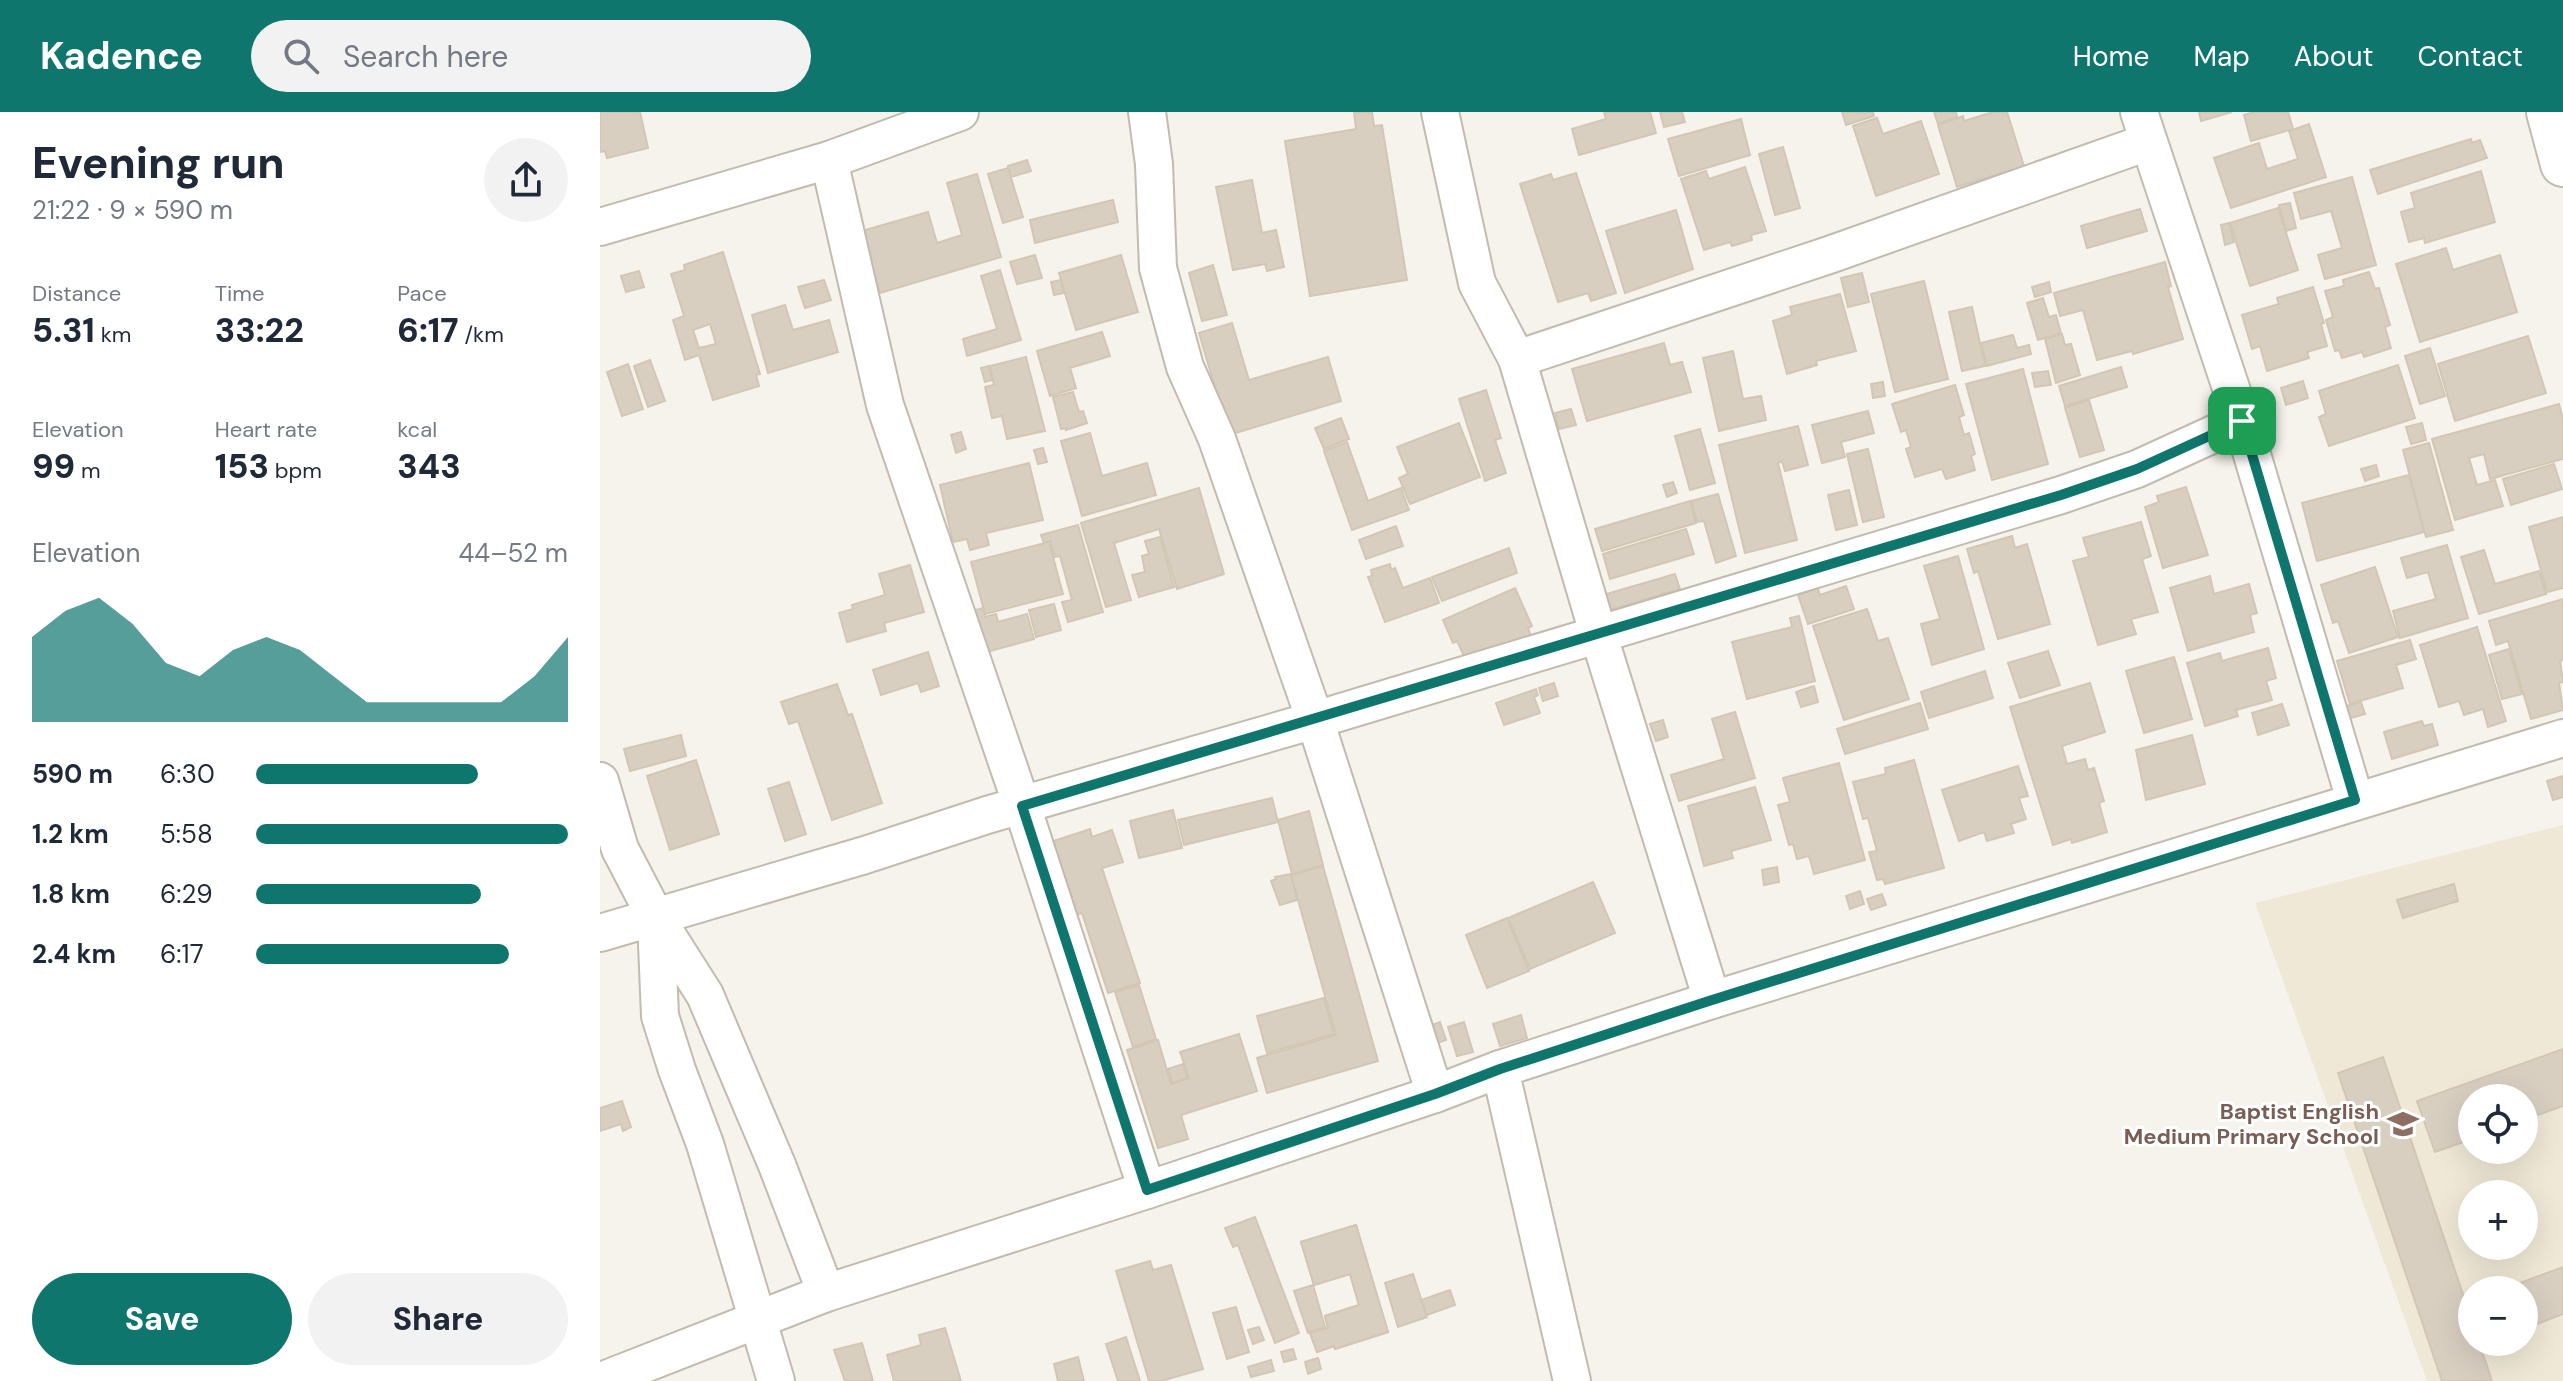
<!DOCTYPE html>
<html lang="en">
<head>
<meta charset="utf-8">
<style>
  body { margin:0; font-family:"DM Sans",sans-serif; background:#f2f2f3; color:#1f2937; height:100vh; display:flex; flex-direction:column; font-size:30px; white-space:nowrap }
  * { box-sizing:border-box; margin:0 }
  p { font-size:26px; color:#747a83 }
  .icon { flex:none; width:44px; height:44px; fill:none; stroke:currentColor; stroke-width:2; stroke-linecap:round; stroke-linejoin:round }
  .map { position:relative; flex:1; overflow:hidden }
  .details { display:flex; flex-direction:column; background:#fff; width:600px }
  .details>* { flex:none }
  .tools { position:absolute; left:1858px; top:972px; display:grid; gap:16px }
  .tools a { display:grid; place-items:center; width:80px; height:80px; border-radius:50%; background:#fff; box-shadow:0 8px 32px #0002; font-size:40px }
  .pin { position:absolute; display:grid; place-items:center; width:68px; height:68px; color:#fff; margin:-34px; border-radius:16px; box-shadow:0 4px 12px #0006 }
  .round { display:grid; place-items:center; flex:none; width:84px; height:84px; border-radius:42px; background:#f2f2f3 }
  .headline { display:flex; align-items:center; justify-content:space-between; height:136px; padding:0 32px }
  h1 { font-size:44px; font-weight:800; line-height:60px }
  .metrics { display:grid; grid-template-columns:repeat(3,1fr); gap:12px; height:136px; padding:8px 32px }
  .metrics div { display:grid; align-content:center }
  .metrics b { font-size:34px; font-weight:800 }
  .metrics small { font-size:22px; font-weight:400 }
  .metrics p { font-size:22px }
  .chart { height:224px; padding:16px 32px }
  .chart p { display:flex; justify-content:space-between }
  .chart svg { width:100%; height:144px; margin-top:8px; fill:#0f766e; opacity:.7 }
  .primary-button { display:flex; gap:16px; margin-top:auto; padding:16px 32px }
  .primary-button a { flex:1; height:92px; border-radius:48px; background:#0f766e; color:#fff; font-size:32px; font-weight:800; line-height:92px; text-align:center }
  .primary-button a+a { background:#f2f2f3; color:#1f2937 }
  ul { padding:0 32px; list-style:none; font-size:26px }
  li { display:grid; grid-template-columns:128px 96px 1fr; align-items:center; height:60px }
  li i { height:20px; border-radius:10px; background:#0f766e }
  header { display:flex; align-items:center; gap:48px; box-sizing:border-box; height:112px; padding:0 40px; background:#0f766e; color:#fff }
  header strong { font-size:38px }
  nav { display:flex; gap:44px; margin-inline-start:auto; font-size:28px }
  .search { width:560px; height:72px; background:#f2f2f3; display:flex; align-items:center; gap:20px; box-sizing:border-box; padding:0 28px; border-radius:44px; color:#747a83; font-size:30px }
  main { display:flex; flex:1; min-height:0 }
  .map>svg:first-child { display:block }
</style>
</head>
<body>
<header>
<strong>Kadence</strong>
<div class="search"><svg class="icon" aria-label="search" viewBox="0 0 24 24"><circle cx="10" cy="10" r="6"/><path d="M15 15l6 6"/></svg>Search here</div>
<nav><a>Home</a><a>Map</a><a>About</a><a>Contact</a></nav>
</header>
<main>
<section class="details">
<div class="headline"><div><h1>Evening run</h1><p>21:22 · 9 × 590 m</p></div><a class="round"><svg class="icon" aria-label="share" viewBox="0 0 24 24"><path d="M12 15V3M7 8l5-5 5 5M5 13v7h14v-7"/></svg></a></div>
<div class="metrics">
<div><p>Distance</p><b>5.31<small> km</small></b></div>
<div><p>Time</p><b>33:22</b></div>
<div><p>Pace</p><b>6:17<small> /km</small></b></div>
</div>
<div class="metrics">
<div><p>Elevation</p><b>99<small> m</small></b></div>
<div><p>Heart rate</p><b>153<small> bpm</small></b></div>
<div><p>kcal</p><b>343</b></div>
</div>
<div class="chart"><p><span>Elevation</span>44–52 m</p>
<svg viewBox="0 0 160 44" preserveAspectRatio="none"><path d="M0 44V18L10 10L20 6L30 14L40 26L50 30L60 22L70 18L80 22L90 30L100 38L110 38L120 38L130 38L140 38L150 30L160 18V44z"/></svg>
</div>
<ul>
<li><b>590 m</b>6:30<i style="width:71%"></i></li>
<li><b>1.2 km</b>5:58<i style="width:100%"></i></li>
<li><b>1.8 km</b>6:29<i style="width:72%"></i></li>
<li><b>2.4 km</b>6:17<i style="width:81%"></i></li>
</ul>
<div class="primary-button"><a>Save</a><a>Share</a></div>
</section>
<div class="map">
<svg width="1963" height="1269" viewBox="0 0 1963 1269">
  <rect width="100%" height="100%" fill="#f6f3ec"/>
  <path fill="#efe8d6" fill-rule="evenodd" d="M1963,713V1269H1827L1655,791ZM1872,986H1924V1038H1872ZM1872,1082H1924V1134H1872ZM1872,1178H1924V1230H1872Z"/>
  <g fill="#d8cfc1" stroke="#d3c7b4" stroke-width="2" fill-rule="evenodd">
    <path d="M0,0H40L48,36L7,46L5,39L0,40Z"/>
    <path d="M754,0H772L774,14L782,13L807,168L710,184L685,29L756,17Z"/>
    <path d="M1004,0H1050L1056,21L979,43L972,17L1006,7Z"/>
    <path d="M1060,0H1082L1085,10L1064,15Z"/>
    <path d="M1242,0H1273L1274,4L1246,13Z"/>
    <path d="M1334,0H1356L1357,5L1338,12Z"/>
    <path d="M1393,0H1407L1424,54L1357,75L1338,13L1363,4L1364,9Z"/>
    <path d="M1599,0H1632L1601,9Z"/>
    <path d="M1654,0H1688L1693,17L1651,29L1644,3Z"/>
    <path d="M1277,6L1283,22L1321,9L1339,62L1276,84L1253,14Z"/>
    <path d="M1141,7L1150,43L1079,64L1068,27Z"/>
    <path d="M1709,12L1726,65L1631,96L1614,46L1659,31L1667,57L1698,47L1689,19Z"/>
    <path d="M1871,27L1872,31L1880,28L1887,46L1778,82L1770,58Z"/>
    <path d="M1183,35L1200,96L1175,103L1159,42Z"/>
    <path d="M427,48L431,59L411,65L408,54Z"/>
    <path d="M1145,55L1166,119L1151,123L1152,128L1132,134L1130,130L1104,138L1081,67L1106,59L1109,67Z"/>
    <path d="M408,56L423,105L403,111L388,62Z"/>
    <path d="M1881,59L1895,110L1825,131L1824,126L1809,130L1801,100L1815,96L1811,81Z"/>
    <path d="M976,61L1016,181L991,189L988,181L958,190L920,72L951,62L953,68Z"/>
    <path d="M377,62L401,145L280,181L262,119L328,100L337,131L362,123L347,71Z"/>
    <path d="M1752,65L1776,153L1725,167L1718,143L1742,136L1731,99L1701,107L1694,81Z"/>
    <path d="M652,68L662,121L676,118L684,155L667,159L665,152L633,158L616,75Z"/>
    <path d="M513,88L518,110L435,131L430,108Z"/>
    <path d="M1690,91L1696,116L1686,119L1679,93Z"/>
    <path d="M1678,96L1698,158L1650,174L1630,111Z"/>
    <path d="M1540,97L1547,119L1487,136L1481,114Z"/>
    <path d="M1076,98L1093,157L1025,181L1006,119Z"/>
    <path d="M1629,111L1634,130L1625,133L1621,113Z"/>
    <path d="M1846,136L1853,158L1900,143L1917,200L1820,230L1796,152Z"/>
    <path d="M123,140L160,262L156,263L159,274L113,288L99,243L85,248L73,208L84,204L71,162L85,158L84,153ZM110,212L116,232L99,236L93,218Z"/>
    <path d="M435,143L442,166L417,172L410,150Z"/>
    <path d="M521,143L538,200L476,218L459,161Z"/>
    <path d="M1565,150L1571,174L1568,175L1583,227L1533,242L1532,239L1497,248L1483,198L1460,204L1454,181Z"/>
    <path d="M613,153L627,203L602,209L589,161Z"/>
    <path d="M400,158L421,228L367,244L363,227L397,217L381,164Z"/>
    <path d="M39,159L44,175L26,180L21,164Z"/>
    <path d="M1769,160L1775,177L1779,176L1790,213L1785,215L1791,236L1764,245L1762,240L1742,246L1739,238L1735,239L1726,208L1733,205L1725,179L1744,174L1743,168Z"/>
    <path d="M1262,161L1269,190L1248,195L1241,166Z"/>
    <path d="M224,168L231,188L205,196L198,175Z"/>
    <path d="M461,168L464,181L454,183L451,170Z"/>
    <path d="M1324,169L1348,267L1295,280L1271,182Z"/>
    <path d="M1449,170L1451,180L1435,185L1432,175Z"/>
    <path d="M1713,175L1724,211L1721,212L1727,234L1707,240L1709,246L1667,259L1660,234L1652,237L1642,203L1679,192L1677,186Z"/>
    <path d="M1240,182L1256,239L1216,249L1217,253L1187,262L1173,209L1192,203L1190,195Z"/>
    <path d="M1443,186L1449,205L1456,203L1461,221L1438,228L1427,191Z"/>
    <path d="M185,193L193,218L229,208L238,240L168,261L152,203Z"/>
    <path d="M1372,195L1385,254L1362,259L1349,200Z"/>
    <path d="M632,211L649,268L728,245L741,289L629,323L599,221Z"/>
    <path d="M502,220L510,244L470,256L476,276L450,284L437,239Z"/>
    <path d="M1462,222L1465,233L1471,232L1480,263L1456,271L1445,227Z"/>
    <path d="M1413,223L1417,236L1429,233L1431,242L1387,254L1381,231Z"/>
    <path d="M1928,224L1946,281L1855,309L1838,252Z"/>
    <path d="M1064,231L1070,253L1082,250L1091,280L987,309L972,257Z"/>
    <path d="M1830,236L1845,284L1820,292L1805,244Z"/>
    <path d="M1133,239L1143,287L1161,284L1166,308L1119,319L1103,246Z"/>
    <path d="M426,245L445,319L407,327L402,304L392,306L385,275L394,273L390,254Z"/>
    <path d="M50,248L65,289L48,295L34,254Z"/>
    <path d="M28,252L43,297L22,304L7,260Z"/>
    <path d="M1798,253L1815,306L1729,334L1719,305L1726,302L1719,279Z"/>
    <path d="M389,254L392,268L385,270L381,256Z"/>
    <path d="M1521,255L1527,275L1465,294L1459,274Z"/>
    <path d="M1423,257L1448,352L1392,368L1366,272Z"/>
    <path d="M1448,259L1451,273L1435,275L1432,261Z"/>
    <path d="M1703,269L1708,286L1686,293L1681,276Z"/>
    <path d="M1283,270L1285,284L1273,286L1271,272Z"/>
    <path d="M1355,273L1364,303L1359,305L1364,323L1369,321L1375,342L1371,344L1375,358L1346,367L1342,357L1315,365L1306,337L1311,335L1306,318L1301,320L1292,292Z"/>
    <path d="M886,278L901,326L895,328L906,361L885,369L859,287Z"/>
    <path d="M473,280L479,300L483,299L487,311L466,318V316L461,317L453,285Z"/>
    <path d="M1489,288L1504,338L1480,345L1465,296Z"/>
    <path d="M1959,292L1963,307V347L1890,367L1884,342L1869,346L1877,373L1895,368L1903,394L1855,408L1832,327Z"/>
    <path d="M971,297L976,313L959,317L955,301Z"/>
    <path d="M1268,299L1274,321L1241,330L1245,345L1222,351L1212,313Z"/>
    <path d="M741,306L749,327L724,337L715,316Z"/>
    <path d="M859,311L880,365L810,392L799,366L808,362L797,335Z"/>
    <path d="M1822,311L1826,328L1811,332L1806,315Z"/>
    <path d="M1198,314L1208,353L1185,359L1182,349L1178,351L1197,428L1145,441L1119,333Z"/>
    <path d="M1100,317L1115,371L1090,378L1075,324Z"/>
    <path d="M361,320L366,337L356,341L351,323Z"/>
    <path d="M490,321L502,364L547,351L556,383L482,404L461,329Z"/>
    <path d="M747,330L768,389L801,376L809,398L752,418L724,339Z"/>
    <path d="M1829,331L1853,418L1826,425L1803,338Z"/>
    <path d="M443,336L447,350L438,352L434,338Z"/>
    <path d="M1268,337L1284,405L1263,410L1247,342Z"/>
    <path d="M429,351L443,408L386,421L389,433L370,438L367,427L353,430L340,373Z"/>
    <path d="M1954,352L1962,377L1911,393L1903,367Z"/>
    <path d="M1776,353L1779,364L1765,369L1761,357Z"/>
    <path d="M1809,363L1824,420L1717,449L1702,391Z"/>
    <path d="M1073,370L1077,381L1067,385L1063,373Z"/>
    <path d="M1586,375L1608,443L1563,456L1545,395L1559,390L1557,384Z"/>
    <path d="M599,376L624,462L577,477L559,417L514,431L531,488L506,495L481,411Z"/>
    <path d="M1249,378L1257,413L1236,418L1228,383Z"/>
    <path d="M1118,382L1136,444L1116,451L1104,409L1097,410L1091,389Z"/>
    <path d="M1090,389L1096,411L1002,439L995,417Z"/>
    <path d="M1963,405V476L1947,480L1929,415Z"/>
    <path d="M1541,410L1551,444L1542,447L1558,500L1531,507L1536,522L1498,533L1473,449L1489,445L1483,426Z"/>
    <path d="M478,413L503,500L468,510L462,490L472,488L460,444L455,445L450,429L444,431L441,423Z"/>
    <path d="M796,414L803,434L766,447L759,428Z"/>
    <path d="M1086,417L1094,442L1010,467L1003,442Z"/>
    <path d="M1412,424L1415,436L1427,432L1450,512L1398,527L1378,459L1374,461L1367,437Z"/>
    <path d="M560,425L574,475L539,485L532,463L545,460L542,444L549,442L545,429Z"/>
    <path d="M449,430L463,482L385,502L371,450Z"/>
    <path d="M1847,433L1868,506L1800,526L1793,499L1836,487L1828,460L1807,466L1801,446Z"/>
    <path d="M909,436L917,461L842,489L832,465Z"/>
    <path d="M1884,438L1895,472L1939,459L1946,482L1879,502L1861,445Z"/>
    <path d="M1358,444L1384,537L1332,553L1321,512L1340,507L1324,454Z"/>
    <path d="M790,452L791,458L795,456L803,476L830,466L839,491L785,510L768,465L772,464L771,458Z"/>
    <path d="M310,453L324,500L284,511L286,519L247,530L239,501L253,497L252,493L285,483L279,462Z"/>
    <path d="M1775,455L1798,525L1749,541L1738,509L1733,511L1721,473Z"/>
    <path d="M1075,462L1080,477L998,502L993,486Z"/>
    <path d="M1610,464L1614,482L1649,472L1657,501L1650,503L1654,520L1588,539L1570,476Z"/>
    <path d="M1246,474L1254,497L1208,512L1198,483L1218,477L1220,483Z"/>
    <path d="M915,476L932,514L928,516L932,527L869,555L857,529L853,531L843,508Z"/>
    <path d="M1963,487V548L1960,549L1963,570L1959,571L1963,598L1931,607L1908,529L1896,533L1889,509Z"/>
    <path d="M454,492L461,518L436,525L429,498Z"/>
    <path d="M383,496L385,505L396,502L398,510L427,502L434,527L383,541L372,499Z"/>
    <path d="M1267,497L1278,529L1288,526L1309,587L1244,608L1213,514Z"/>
    <path d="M1199,504L1215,569L1147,587L1132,530L1192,515L1190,506Z"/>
    <path d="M1877,515L1906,609L1888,615L1883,597L1864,603L1859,589L1839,595L1820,533Z"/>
    <path d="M1810,528L1816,547L1796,553L1803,576L1750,592L1737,549Z"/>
    <path d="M1668,536L1676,566L1666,569L1672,588L1636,598L1638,604L1605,614L1587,551L1620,541L1622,549Z"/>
    <path d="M1909,537L1922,582L1902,587L1889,543Z"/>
    <path d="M1448,539L1460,573L1420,586L1408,551Z"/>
    <path d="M328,540L339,574L321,580L318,571L281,583L273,558Z"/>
    <path d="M1574,545L1592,607L1544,621L1526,559Z"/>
    <path d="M1385,559L1393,586L1329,606L1321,580Z"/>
    <path d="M954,571L958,584L943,589L939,576Z"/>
    <path d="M1490,571L1505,620L1462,634L1467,652L1485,647L1488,658L1494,656L1504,689L1499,691L1507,720L1472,731L1471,727L1453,733L1410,595Z"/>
    <path d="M237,572L248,603L252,602L282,691L232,708L198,609L189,612L181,590Z"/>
    <path d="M1214,574L1218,590L1201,595L1196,580Z"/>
    <path d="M936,577L938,583L934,585L940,601L904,613L896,591Z"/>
    <path d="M1761,590L1765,602L1747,607L1743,595Z"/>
    <path d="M1320,591L1328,617L1245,642L1237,617Z"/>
    <path d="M1682,592L1689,613L1658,623L1652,601Z"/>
    <path d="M1135,600L1155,666L1079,689L1071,663L1124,647L1112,607Z"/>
    <path d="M1063,608L1068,625L1056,629L1050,612Z"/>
    <path d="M1822,609L1824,614L1832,612L1838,633L1792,647L1784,620Z"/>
    <path d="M81,623L86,644L30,659L24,637Z"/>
    <path d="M1592,623L1605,672L1546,688L1536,638Z"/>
    <path d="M96,648L119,722L70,738L47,664Z"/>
    <path d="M1314,648L1344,756L1285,772L1283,767L1277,768L1269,740L1277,739L1268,706L1263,707L1253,670L1286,662L1285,656Z"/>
    <path d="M1239,651L1265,748L1214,762L1209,744L1197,747L1193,732L1189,733L1178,693L1190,690L1183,666Z"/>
    <path d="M1418,654L1428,684L1419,686L1426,707L1411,712L1414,721L1387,729L1384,720L1359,729L1342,678Z"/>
    <path d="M1963,664V685L1953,688L1947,669Z"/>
    <path d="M189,670L206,722L185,729L168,677Z"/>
    <path d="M1155,675L1171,728L1131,739L1133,746L1104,754L1088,694Z"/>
    <path d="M672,686L678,710L584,733L578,708Z"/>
    <path d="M573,698L582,736L539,746L530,709Z"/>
    <path d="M709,699L723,753L692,762L678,708Z"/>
    <path d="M490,717L492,725L512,718L523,750L502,756L540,871L508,881L482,801L476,803L451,730Z"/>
    <path d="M723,754L778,949L667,981L657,946L736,923L691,763Z"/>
    <path d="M1177,755L1179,770L1164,773L1162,758Z"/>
    <path d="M691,762L697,788L680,793L671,769L676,767L675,765Z"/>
    <path d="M993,770L1015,821L930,857L908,806Z"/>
    <path d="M1854,772L1858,789L1803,806L1797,788Z"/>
    <path d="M1260,779L1264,792L1250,797L1246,784Z"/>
    <path d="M1282,782L1286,793L1271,798L1267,787Z"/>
    <path d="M907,806L929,859L887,876L866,823Z"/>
    <path d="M539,873L556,927L533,935L515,880Z"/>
    <path d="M724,886L734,922L667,941L657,904Z"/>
    <path d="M921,903L927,926L900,934L893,912Z"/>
    <path d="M840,910L846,928L832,933L827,915Z"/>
    <path d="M864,910L873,940L857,944L848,915Z"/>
    <path d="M639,922L657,979L581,1003L588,1027L558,1036L527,938L558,928L571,972L589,966L580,940Z"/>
    <path d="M1963,937V994L1924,1008V986H1872V1027L1835,1040L1817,989Z"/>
    <path d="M1783,945L1872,1209V1230H1879L1892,1269H1842L1738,961Z"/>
    <path d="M583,952L587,966L572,971L568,957Z"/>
    <path d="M22,989L31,1015L23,1019L21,1012L0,1019V996Z"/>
    <path d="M655,1105L699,1221L675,1231L638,1133L633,1135L625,1116Z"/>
    <path d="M756,1113L788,1220L735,1237L734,1234L717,1240L710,1221L728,1216L725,1204L759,1193L750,1162L714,1173L701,1130Z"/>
    <path d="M756,1113L788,1220L735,1237L734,1234L717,1240L710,1221L728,1216L725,1204L759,1193L750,1162L714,1173L701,1130Z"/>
    <path d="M550,1149L553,1158L571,1153L603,1257L561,1269H549L516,1159Z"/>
    <path d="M1963,1155V1202L1924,1217V1178H1901Z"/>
    <path d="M813,1162L827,1205L798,1215L785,1171Z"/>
    <path d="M713,1173L725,1215L708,1221L694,1179Z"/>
    <path d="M850,1178L855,1193L827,1203L821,1188Z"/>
    <path d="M636,1195L649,1240L627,1247L613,1201Z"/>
    <path d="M659,1215L664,1228L653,1232L648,1218Z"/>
    <path d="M345,1216L361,1269H294L287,1243L321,1233L319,1223Z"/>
    <path d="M526,1225L540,1269H518L506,1232Z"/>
    <path d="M262,1231L273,1269H245L234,1238Z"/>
    <path d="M693,1237L696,1247L684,1250L681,1240Z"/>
    <path d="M478,1245L484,1269H458L454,1252Z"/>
    <path d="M718,1246L721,1257L708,1262L705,1250Z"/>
    <path d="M671,1248L674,1259L651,1265L648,1255Z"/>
  </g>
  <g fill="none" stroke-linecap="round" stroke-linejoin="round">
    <defs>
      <g id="minor">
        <path d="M547,0L554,52L558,156L585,255L617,327L715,608L835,982"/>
        <path d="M840,0L877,171L917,247L998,521L1112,888"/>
        <path d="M1539,0L1642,309L1755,688"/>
        <path d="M229,48L285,293L422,694L547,1078"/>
        <path d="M0,115L229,48L360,0"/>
        <path d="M917,247L1229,143L1548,30"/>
        <path d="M0,669L20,737L56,806L105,883L177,1053L226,1181"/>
        <path d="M56,808L60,904L77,958L105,1032L176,1269"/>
        <path d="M0,821L265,743L387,703L715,608L1461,383L1537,357L1642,309"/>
        <path d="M900,957L972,1269"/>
        <path d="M1,1269L226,1181L547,1078L835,982L900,957L1112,888L1963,626"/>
      </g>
      <path id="tertiary" d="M1949,0L1963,52"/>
    </defs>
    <use href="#minor" stroke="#c2bbae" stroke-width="40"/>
    <use href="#tertiary" stroke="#c2bbae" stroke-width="48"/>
    <use href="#minor" stroke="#fff" stroke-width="36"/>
    <use href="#tertiary" stroke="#fff" stroke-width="44"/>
  </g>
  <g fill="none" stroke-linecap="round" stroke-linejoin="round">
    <defs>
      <path id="route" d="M1642,309L1755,688L1112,888L900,957L835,982L547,1078L422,694L1461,383L1537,357Z"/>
    </defs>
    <use href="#route" stroke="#fff" stroke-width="16"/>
    <use href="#route" stroke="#0f766e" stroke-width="10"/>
  </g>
  <defs>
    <symbol id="school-bare" viewBox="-9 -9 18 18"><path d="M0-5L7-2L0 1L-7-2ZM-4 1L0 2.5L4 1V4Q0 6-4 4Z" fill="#8d6e63" stroke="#fff" stroke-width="2.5" paint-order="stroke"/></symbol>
  </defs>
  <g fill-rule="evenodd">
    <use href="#school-bare" x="1781" y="990" width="44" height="44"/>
  </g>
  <g text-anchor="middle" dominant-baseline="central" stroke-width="6" stroke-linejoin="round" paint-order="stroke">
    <g font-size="22" font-weight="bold" fill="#785e54" stroke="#fff" text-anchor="end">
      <text x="1779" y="999">Baptist English<tspan x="1779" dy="25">Medium Primary School</tspan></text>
    </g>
  </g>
</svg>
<div class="tools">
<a><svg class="icon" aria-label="locate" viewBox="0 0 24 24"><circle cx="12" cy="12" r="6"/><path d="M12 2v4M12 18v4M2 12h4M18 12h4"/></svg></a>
<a>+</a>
<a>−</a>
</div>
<div class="pin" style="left:1642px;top:309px;background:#1e9e55"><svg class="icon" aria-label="arrive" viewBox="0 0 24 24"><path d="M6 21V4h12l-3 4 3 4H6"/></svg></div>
</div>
</main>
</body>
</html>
